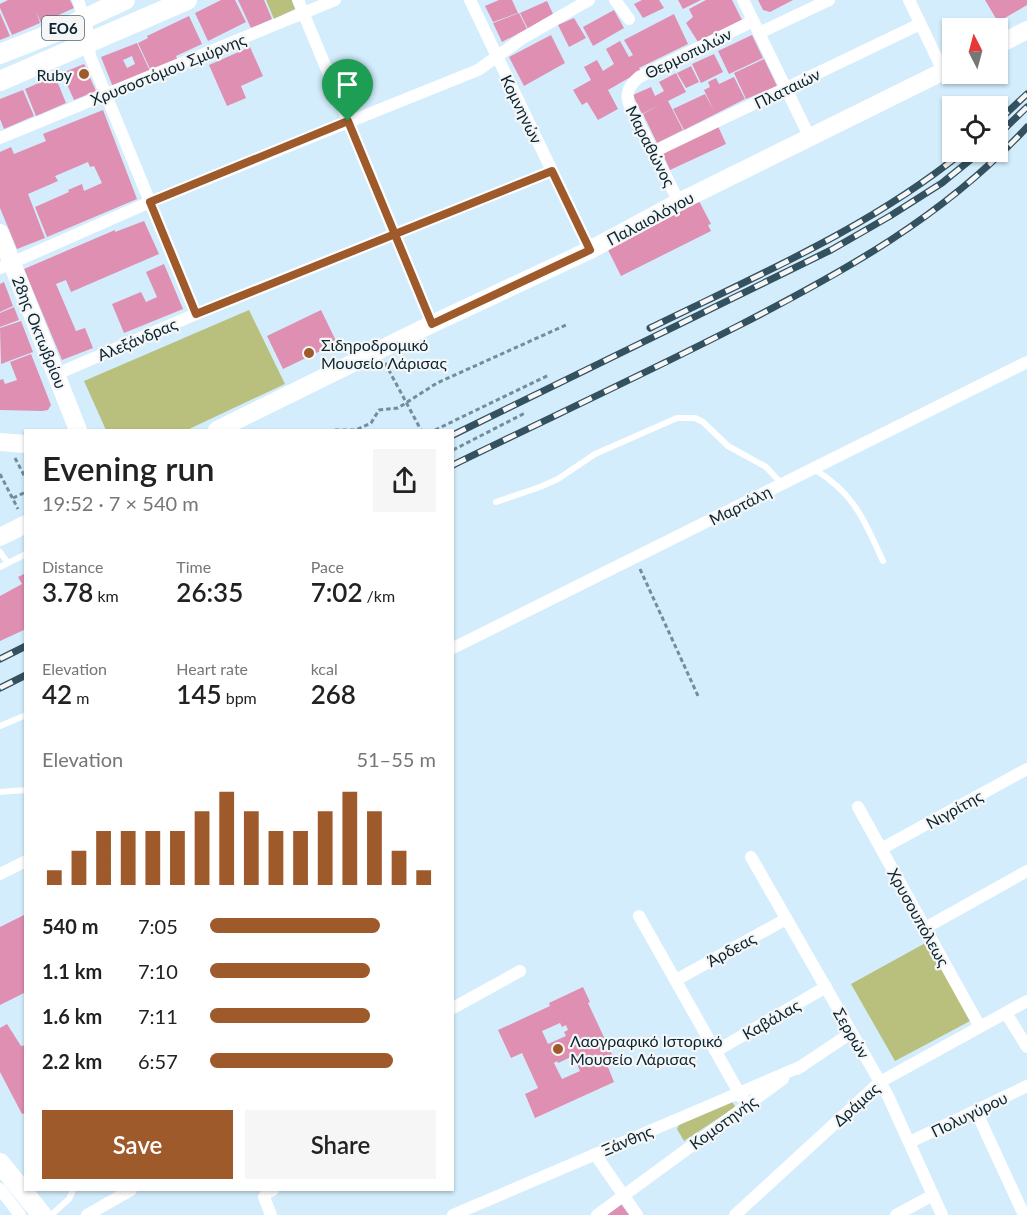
<!DOCTYPE html>
<html lang="en">
<head>
<meta charset="utf-8">
<style>
  body { margin:0; font-family:Lato,sans-serif; background:#f6f6f6; color:#222; height:100vh; display:flex; flex-direction:column; font-size:22px; white-space:nowrap }
  * { box-sizing:border-box; margin:0 }
  p { font-size:20px; color:#767676 }
  .icon { flex:none; width:33px; height:33px; fill:none; stroke:currentColor; stroke-width:2; stroke-linecap:round; stroke-linejoin:round }
  .map { position:relative; flex:1; overflow:hidden }
  .side { position:absolute; left:24px; top:429px; width:430px; height:762px; display:flex; flex-direction:column; background:#fff; border-radius:0px; box-shadow:0 2px 4px #0004 }
  .side>* { flex:none }
  .needle { width:39px; rotate:354deg }
  .buttons { position:absolute; left:942px; top:18px; display:grid; gap:12px }
  .buttons a { display:grid; place-items:center; width:66px; height:66px; border-radius:0px; background:#fff; box-shadow:0 2px 4px #0004; font-size:30px }
  .pin { position:absolute; display:grid; place-items:center; width:51px; height:51px; color:#fff; margin:-62px -26px; border-radius:50% 50% 50% 0; rotate:-45deg; box-shadow:0 0 6px #0007 }
  .pin .icon { rotate:45deg }
  .round { display:grid; place-items:center; flex:none; width:63px; height:63px; border-radius:0px; background:#f6f6f6 }
  .headline { display:flex; align-items:center; justify-content:space-between; height:102px; padding:0 18px }
  h1 { font-size:33px; font-weight:600; line-height:45px }
  .stats { display:grid; grid-template-columns:repeat(3,1fr); gap:9px; height:102px; padding:6px 18px }
  .stats div { display:grid; align-content:center }
  .stats b { font-size:26px; font-weight:600 }
  .stats small { font-size:16px; font-weight:400 }
  .stats p { font-size:16px }
  .chart { height:168px; padding:12px 18px }
  .chart p { display:flex; justify-content:space-between }
  .chart svg { width:100%; height:108px; margin-top:6px; stroke:#9e5a2b; stroke-width:6 }
  .button { display:flex; gap:12px; margin-top:auto; padding:12px 18px }
  .button a { flex:1; height:69px; border-radius:0px; background:#9e5a2b; color:#fff; font-size:24px; font-weight:600; line-height:69px; text-align:center }
  .button a+a { background:#f6f6f6; color:#222 }
  ul { padding:0 18px; list-style:none; font-size:20px }
  li { display:grid; grid-template-columns:96px 72px 1fr; align-items:center; height:45px }
  li i { height:15px; border-radius:8px; background:#9e5a2b }
  .map>svg:first-child { display:block }
</style>
</head>
<body>
<div class="map">
<svg width="1027" height="1215" viewBox="0 0 1027 1215">
  <rect width="100%" height="100%" fill="#d3edfc"/>
  <g fill="#b9c07d">
    <path d="M266,0H294L297,8L274,19Z"/>
    <path d="M249,310L285,384L187,430H106L84,381Z"/>
    <path d="M929,941L972,1020L895,1061L851,984Z"/>
    <path d="M732,1102L735,1106L734,1108L684,1141L677,1129L680,1123Z"/>
  </g>
  <g fill="#df8fb1" fill-rule="evenodd">
    <path d="M8,0H70L74,8L41,23L36,11L40,23L12,35L0,8V4Z"/>
    <path d="M221,0H235L246,22L208,41L195,13Z"/>
    <path d="M238,0H264L272,19L251,28Z"/>
    <path d="M499,0H512L518,13L493,22L485,6Z"/>
    <path d="M642,0H659L664,8L643,18L634,4Z"/>
    <path d="M678,0H701L683,9Z"/>
    <path d="M706,0H732L742,20L698,42L686,23L693,17L689,9Z"/>
    <path d="M758,0H793L770,12L763,10Z"/>
    <path d="M985,0H1027V5L998,22Z"/>
    <path d="M547,1L553,14L528,29L520,13Z"/>
    <path d="M614,10L624,28L593,46L583,27Z"/>
    <path d="M0,13L10,36L0,40Z"/>
    <path d="M519,13L527,29L502,42L493,23Z"/>
    <path d="M674,14L688,44L639,68L641,71L608,90L618,109L598,120L587,102L582,105L573,90L591,80L584,67L597,60L603,71L614,64L606,49L620,41L629,57L633,55L624,40Z"/>
    <path d="M189,16L202,44L176,56L178,61L152,73L138,43L148,38L147,36Z"/>
    <path d="M574,18L586,38L569,47L558,25Z"/>
    <path d="M551,35L565,63L524,86L509,57Z"/>
    <path d="M752,35L763,58L729,74L718,51Z"/>
    <path d="M137,43L150,71L113,87L101,57ZM132,56L135,64L127,68L123,60Z"/>
    <path d="M250,47L263,76L241,86L246,98L227,106L209,65Z"/>
    <path d="M714,54L723,72L701,83L692,64Z"/>
    <path d="M764,59L777,86L746,99L734,73Z"/>
    <path d="M84,64L96,91L74,100L62,73Z"/>
    <path d="M691,66L699,82L686,88L677,73Z"/>
    <path d="M676,73L686,92L668,101L683,130L657,143L643,114L661,104L642,114L633,95L651,87L655,96L664,91L659,82Z"/>
    <path d="M55,76L66,103L36,116L25,89Z"/>
    <path d="M734,77L745,99L684,130L673,109L705,94L714,111L704,90L710,87L708,82L716,78L719,84Z"/>
    <path d="M23,90L34,116L4,129L0,119V99Z"/>
    <path d="M103,110L137,199L47,237L35,207L69,192L68,190L82,184L84,191L102,183L94,166L90,167L88,162L55,176L58,181L28,194L45,238L17,249L0,208V152L11,147L14,154L46,141L43,134Z"/>
    <path d="M718,126L726,144L670,170L662,152Z"/>
    <path d="M699,201L711,224L708,225L711,231L621,276L607,248Z"/>
    <path d="M144,221L159,254L71,292L66,280L56,284L76,331L85,328L93,348L62,360L24,269L115,230V232Z"/>
    <path d="M164,264L183,309L124,333L112,304L141,292L146,302L157,297L146,272Z"/>
    <path d="M4,282L13,306L0,312V284Z"/>
    <path d="M14,307L19,320L0,327V313Z"/>
    <path d="M321,310L337,343L283,369L267,336Z"/>
    <path d="M21,321L33,352L1,364L0,328Z"/>
    <path d="M31,354L51,405L48,410L42,411L0,410V380L3,379L5,384L17,380L10,362Z"/>
    <path d="M26,573V629L0,641V596L22,584L18,577Z"/>
    <path d="M26,914V992L0,1005V927Z"/>
    <path d="M583,987L590,1002L588,1003L616,1063L608,1067L614,1082L535,1118L525,1094L538,1088L522,1053L511,1058L498,1030L550,1006L549,1003ZM560,1023L562,1027L566,1025L568,1030L564,1032L566,1036L548,1044L542,1031ZM573,1056L580,1071L562,1079L554,1063L557,1061L558,1063Z"/>
    <path d="M7,1024L21,1046L26,1045V1113L22,1114L0,1072V1028Z"/>
    <path d="M621,1204L629,1215H606Z"/>
  </g>
  <g fill="none" stroke-linecap="round" stroke-linejoin="round">
    <g stroke="#728d9c" stroke-width="3" stroke-dasharray="4.5 3" stroke-linecap="butt">
      <path d="M385,363L421,430"/>
      <path d="M335,430H356L371,423L379,410L398,408L437,383L566,325"/>
      <path d="M435,430L549,375"/>
      <path d="M453,450L525,413"/>
      <path d="M15,458L26,479"/>
      <path d="M0,474L18,509"/>
      <path d="M13,498L26,492"/>
      <path d="M640,569L699,698"/>
    </g>
    <g stroke="#fff" stroke-width="6">
      <path d="M814,469C855,494 864,520 883,561"/>
      <path d="M496,502L540,487L558,479L595,454L677,418H695L703,422L728,446L766,467L782,484"/>
      <path d="M0,552L8,563"/>
      <path d="M0,567L26,554"/>
      <path d="M0,726L26,715"/>
      <path d="M0,792L26,790"/>
      <path d="M51,1215L69,1199L73,1190"/>
    </g>
    <g stroke="#fff" stroke-width="12">
      <path d="M78,0L87,28L90,56L196,314"/>
      <path d="M298,0L432,324"/>
      <path d="M470,0L590,250"/>
      <path d="M615,0L629,19"/>
      <path d="M743,0L810,138"/>
      <path d="M909,0L943,71"/>
      <path d="M759,33L829,0"/>
      <path d="M0,138L335,0"/>
      <path d="M653,152L920,24"/>
      <path d="M679,202L629,104C625,92 630,85 639,77L753,21"/>
      <path d="M0,268L150,202L478,70L523,38L589,0"/>
      <path d="M57,374L196,314L552,171"/>
      <path d="M453,648L1027,362"/>
      <path d="M858,807L980,1027"/>
      <path d="M881,849L1027,769"/>
      <path d="M751,857L888,1096L942,1215"/>
      <path d="M0,874L26,861"/>
      <path d="M639,916L742,1098"/>
      <path d="M925,928L1027,871"/>
      <path d="M676,980L786,919"/>
      <path d="M453,1008L520,971"/>
      <path d="M1006,1013L1027,1047"/>
      <path d="M716,1051L826,987"/>
      <path d="M797,1069L851,1033"/>
      <path d="M976,1111L1024,1215"/>
      <path d="M910,1142L1027,1086"/>
      <path d="M595,1154L637,1215"/>
      <path d="M0,1189L20,1215"/>
      <path d="M87,1215L131,1190"/>
      <path d="M271,1215L264,1197L267,1193L273,1190"/>
      <path d="M453,1215L802,1066"/>
      <path d="M597,1215L783,1079"/>
      <path d="M735,1215L880,1082L1027,1001"/>
      <path d="M896,1215L933,1195"/>
    </g>
    <g stroke="#fff" stroke-width="18">
      <path d="M998,45L1027,30"/>
      <path d="M0,233L78,430"/>
      <path d="M217,430L432,324L590,250L679,202L952,67"/>
      <path d="M0,442L26,444"/>
      <path d="M0,537L26,524"/>
    </g>
    <g stroke="#fff" stroke-width="20">
      <path d="M0,54L58,31L125,0"/>
      <path d="M0,81L187,0"/>
      <path d="M0,1163L42,1215"/>
    </g>
    <defs>
      <g id="rail">
        <path d="M998,121L1027,94"/>
        <path d="M998,135L1027,107"/>
        <path d="M650,328C758,275 869,228 963,152"/>
        <path d="M453,435L831,250L890,216L942,183L980,152"/>
        <path d="M453,465C547,419 642,375 736,327C843,272 944,217 1027,127"/>
        <path d="M0,659L26,646"/>
        <path d="M0,688L26,675"/>
      </g>
    </defs>
    <use href="#rail" stroke="#34515f" stroke-width="7"/>
    <use href="#rail" stroke="#f6f6f6" stroke-width="4.5" stroke-dasharray="14" stroke-linecap="butt"/>
  </g>
  <g fill="none" stroke-linecap="round" stroke-linejoin="round">
    <defs>
      <path id="route" d="M348,121L150,202L196,314L552,171L590,250L432,324C404,256 376,189 348,121"/>
    </defs>
    <use href="#route" stroke="#fff" stroke-width="12"/>
    <use href="#route" stroke="#9e5a2b" stroke-width="8"/>
  </g>
  <g fill="#9e5a2b" stroke="#f6f6f6" stroke-width="2">
    <circle cx="84" cy="74" r="6"/>
    <circle cx="309" cy="353" r="6"/>
    <circle cx="558" cy="1049" r="6"/>
  </g>
  <g text-anchor="middle" dominant-baseline="central" stroke-width="4.5" stroke-linejoin="round" paint-order="stroke">
    <rect fill="#f6f6f6" stroke="#4f646e" stroke-width="1.5" x="42" y="16" width="42" height="24" rx="4.5"/>
    <g font-size="15" font-weight="bold" fill="#082533">
      <text x="63" y="28">ΕΟ6</text>
    </g>
    <g font-size="16" fill="#082533" stroke="#f6f6f6">
      <text transform="translate(688 53) rotate(-26)">Θερμοπυλών</text>
      <text transform="translate(168 69) rotate(-22)">Χρυσοστόμου Σμύρνης</text>
      <text transform="translate(787 88) rotate(-26)">Πλαταιών</text>
      <text transform="translate(522 109) rotate(64)">Κομνηνών</text>
      <text transform="translate(651 146) rotate(63)">Μαραθώνος</text>
      <text transform="translate(650 218) rotate(-28)">Παλαιολόγου</text>
      <text transform="translate(40 332) rotate(68)">28ης Οκτωβρίου</text>
      <text transform="translate(137 339) rotate(-23)">Αλεξάνδρας</text>
      <text transform="translate(740 505) rotate(-27)">Μαρτάλη</text>
      <text transform="translate(954 809) rotate(-29)">Νιγρίτης</text>
      <text transform="translate(919 917) rotate(61)">Χρυσουπόλεως</text>
      <text transform="translate(731 949) rotate(-29)">Άρδεας</text>
      <text transform="translate(771 1019) rotate(-30)">Καβάλας</text>
      <text transform="translate(852 1033) rotate(60)">Σερρών</text>
      <text transform="translate(856 1104) rotate(-42)">Δράμας</text>
      <text transform="translate(969 1114) rotate(-26)">Πολυγύρου</text>
      <text transform="translate(723 1122) rotate(-36)">Κομοτηνής</text>
      <text transform="translate(627 1140) rotate(-23)">Ξάνθης</text>
    </g>
    <g font-size="16" fill="#082533" stroke="#f6f6f6" text-anchor="start">
      <text x="72" y="74" text-anchor="end">Ruby</text>
      <text x="321" y="344">Σιδηροδρομικό<tspan x="321" dy="18">Μουσείο Λάρισας</tspan></text>
      <text x="570" y="1040">Λαογραφικό Ιστορικό<tspan x="570" dy="18">Μουσείο Λάρισας</tspan></text>
    </g>
  </g>
</svg>
<div class="buttons">
<a><svg class="needle" viewBox="-14 -14 28 28"><path d="M0-13l5 13h-10z" fill="#e53935"/><path d="M0 13l5-13h-10z" fill="#767676"/></svg></a>
<a><svg class="icon" aria-label="locate" viewBox="0 0 24 24"><circle cx="12" cy="12" r="6"/><path d="M12 2v4M12 18v4M2 12h4M18 12h4"/></svg></a>
</div>
<div class="pin" style="left:348px;top:121px;background:#1e9e55"><svg class="icon" aria-label="arrive" viewBox="0 0 24 24"><path d="M6 21V4h12l-3 4 3 4H6"/></svg></div>
<section class="side">
<div class="headline"><div><h1>Evening run</h1><p>19:52 · 7 × 540 m</p></div><a class="round"><svg class="icon" aria-label="share" viewBox="0 0 24 24"><path d="M12 15V3M7 8l5-5 5 5M5 13v7h14v-7"/></svg></a></div>
<div class="stats">
<div><p>Distance</p><b>3.78<small> km</small></b></div>
<div><p>Time</p><b>26:35</b></div>
<div><p>Pace</p><b>7:02<small> /km</small></b></div>
</div>
<div class="stats">
<div><p>Elevation</p><b>42<small> m</small></b></div>
<div><p>Heart rate</p><b>145<small> bpm</small></b></div>
<div><p>kcal</p><b>268</b></div>
</div>
<div class="chart"><p><span>Elevation</span>51–55 m</p>
<svg viewBox="0 0 160 44" preserveAspectRatio="none"><path d="M5 44V38M15 44V30M25 44V22M35 44V22M45 44V22M55 44V22M65 44V14M75 44V6M85 44V14M95 44V22M105 44V22M115 44V14M125 44V6M135 44V14M145 44V30M155 44V38"/></svg>
</div>
<ul>
<li><b>540 m</b>7:05<i style="width:75%"></i></li>
<li><b>1.1 km</b>7:10<i style="width:71%"></i></li>
<li><b>1.6 km</b>7:11<i style="width:71%"></i></li>
<li><b>2.2 km</b>6:57<i style="width:81%"></i></li>
</ul>
<div class="button"><a>Save</a><a>Share</a></div>
</section>
</div>
</body>
</html>
